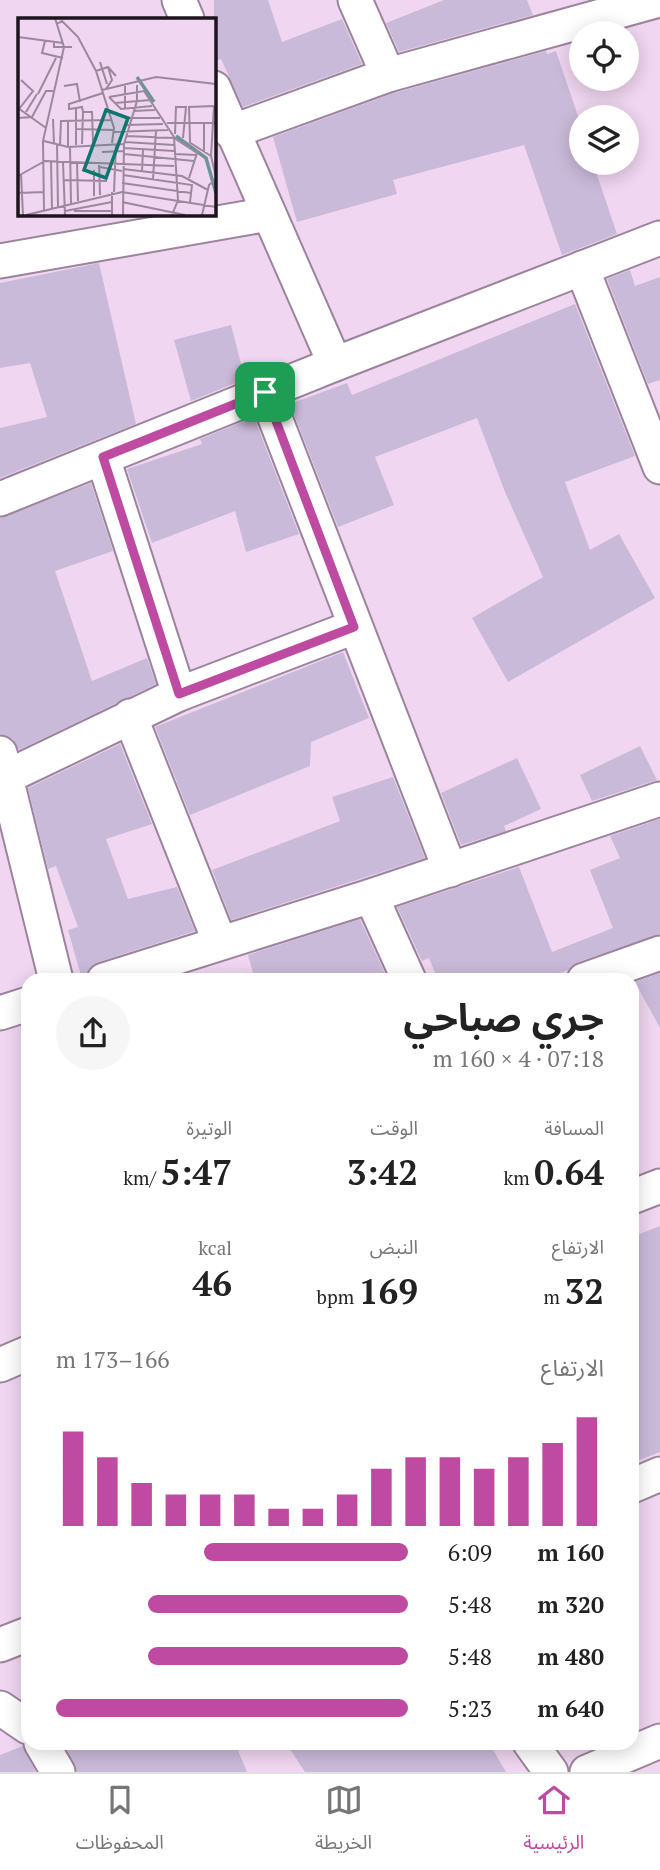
<!DOCTYPE html>
<html lang="ar">
<head>
<meta charset="utf-8">
<style>
  body { margin:0; font-family:"PT Serif","Noto Sans Arabic",serif; background:#f6f6f6; color:#222; direction:rtl; height:100vh; display:flex; flex-direction:column; font-size:26px; white-space:nowrap }
  * { box-sizing:border-box; margin:0 }
  p { font-size:23px; color:#767676 }
  .icon { flex:none; width:38px; height:38px; fill:none; stroke:currentColor; stroke-width:2; stroke-linecap:round; stroke-linejoin:round }
  .map { position:relative; flex:1; overflow:hidden; direction:ltr }
  .details { position:absolute; left:21px; top:973px; width:618px; height:777px; display:flex; flex-direction:column; background:#fff; border-radius:21px; box-shadow:0 4px 18px #0003; direction:rtl }
  .details>* { flex:none }
  .tools { position:absolute; left:569px; top:21px; display:grid; gap:14px }
  .tools a { display:grid; place-items:center; width:70px; height:70px; border-radius:50%; background:#fff; box-shadow:0 4px 18px #0003; font-size:35px }
  .pin { position:absolute; display:grid; place-items:center; width:60px; height:60px; color:#fff; margin:-30px; border-radius:14px; box-shadow:0 4px 10px #0006 }
  .round { display:grid; place-items:center; flex:none; width:74px; height:74px; border-radius:37px; background:#f6f6f6 }
  .head { display:flex; align-items:center; justify-content:space-between; height:119px; padding:0 35px }
  h1 { font-size:38px; font-weight:700; line-height:52px }
  .stats { display:grid; grid-template-columns:repeat(3,1fr); gap:10px; height:119px; padding:7px 35px }
  .stats div { display:grid; align-content:center }
  .stats b { font-size:35px; font-weight:700 }
  .stats small { font-size:19px; font-weight:400 }
  .stats p { font-size:19px }
  .chart { height:196px; padding:14px 35px }
  .chart p { display:flex; justify-content:space-between }
  .chart svg { width:100%; height:126px; margin-top:7px; stroke:#bf4aa1; stroke-width:6 }
  ul { padding:0 35px; list-style:none; font-size:23px }
  li { display:grid; grid-template-columns:112px 84px 1fr; align-items:center; height:52px }
  li i { height:18px; border-radius:9px; background:#bf4aa1 }
  .menu { display:flex; justify-content:space-around; align-items:center; height:98px; border-top:2px solid #e0e0e0; background:#fff; font-size:19px; color:#767676 }
  .menu a { display:grid; justify-items:center; gap:4px }
  .menu .current { color:#bf4aa1 }
  .map>svg:first-child { display:block }
</style>
</head>
<body>
<div class="map">
<svg width="660" height="1772" viewBox="0 0 660 1772">
  <rect width="100%" height="100%" fill="#f0d6f1"/>
  <g fill="#cabad9">
    <path d="M214,0H268L282,42L342,19L362,64L243,107L221,59L214,61Z"/>
    <path d="M444,0H527L533,15L399,52L386,23Z"/>
    <path d="M546,51L547,54L556,51L580,122L581,163H593L617,234L562,255L524,145L393,180L397,194L297,222L273,137L394,93Z"/>
    <path d="M99,263L136,424L0,478V428L47,417L30,363L0,368V283Z"/>
    <path d="M630,270L635,286L660,277V380L648,384L607,279Z"/>
    <path d="M575,304L635,456L565,482L590,550L619,534L655,598L508,682L472,618L543,577L505,492L477,418L375,457L394,505L338,527L290,404L347,383L352,395Z"/>
    <path d="M231,325L245,379L191,401L174,340Z"/>
    <path d="M254,417L299,534L246,552L235,511L152,543L127,469L202,444L200,439Z"/>
    <path d="M91,483L113,551L55,571L92,681L147,658L156,684L19,750L13,739L0,734V518Z"/>
    <path d="M343,652L369,718L311,742L310,766L190,815L155,727Z"/>
    <path d="M120,744L152,824L106,839L128,899L177,887L195,931L98,962L82,979L68,930L78,927L56,866L48,869L28,788Z"/>
    <path d="M640,746L657,780L592,801L580,775Z"/>
    <path d="M517,758L541,809L504,826L506,831L461,845L441,793Z"/>
    <path d="M393,777L425,858L231,920L212,870L340,821L332,797Z"/>
    <path d="M660,819V934L578,962L568,970L541,980H438L429,958L422,961L397,907L519,867L552,952L613,928L590,870L620,858L610,836Z"/>
    <path d="M360,919L386,976L377,980H255L248,955Z"/>
    <path d="M660,973V1028L635,982Z"/>
    <path d="M660,1226V1452L632,1463V1237Z"/>
    <path d="M63,1743H235L247,1772H77Z"/>
    <path d="M286,1743H489L506,1772H305Z"/>
    <path d="M23,1746L36,1772H0V1755Z"/>
  </g>
  <g fill="none" stroke-linecap="round" stroke-linejoin="round">
    <defs>
      <g id="minor">
        <path d="M179,0L187,19"/>
        <path d="M355,0L388,75"/>
        <path d="M214,88L335,364"/>
        <path d="M231,132L388,75L659,0"/>
        <path d="M0,261L269,214"/>
        <path d="M582,268L660,467"/>
        <path d="M265,392L450,870"/>
        <path d="M103,458L179,694"/>
        <path d="M0,499L335,364L660,238"/>
        <path d="M130,716L220,943"/>
        <path d="M0,753L56,980"/>
        <path d="M0,780L179,694L354,627"/>
        <path d="M371,896L409,980"/>
        <path d="M104,980L371,896L660,799"/>
        <path d="M584,980L660,953"/>
        <path d="M0,1013L28,1004"/>
        <path d="M632,1197L660,1186"/>
        <path d="M0,1365L28,1353"/>
        <path d="M632,1486L660,1474"/>
        <path d="M0,1645L28,1634"/>
        <path d="M0,1708L28,1727"/>
        <path d="M41,1743L58,1772"/>
        <path d="M530,1743L551,1772"/>
        <path d="M587,1772L660,1741"/>
      </g>
    </defs>
    <use href="#minor" stroke="#9c849c" stroke-width="37"/>
    <use href="#minor" stroke="#fff" stroke-width="33"/>
  </g>
  <g fill="none" stroke-linecap="round" stroke-linejoin="round">
    <defs>
      <path id="route" d="M265,392L354,627L179,694L103,457Z"/>
    </defs>
    <use href="#route" stroke="#fff" stroke-width="14"/>
    <use href="#route" stroke="#bf4aa1" stroke-width="9"/>
  </g>
  <g transform="translate(18 18)">
    <rect width="198" height="198" fill="#f0d6f1"/>
    <path fill="none" stroke="#6d949b" stroke-width="3.5" d="M119,59L136,84M158,118L188,140L198,175"/>
    <path fill="none" stroke="#9c889d" stroke-width="2" d="M39,6L44,3L60,19L78,53L96,110L94,125M0,19L45,25M27,23L24,35L45,40M36,24V29H54M82,44L89,66M78,53L90,49L98,58M46,68L59,66L62,84M107,68V90M88,71L94,62L90,49M84,72L138,59L198,66M20,76L38,40M91,79L126,73L156,119L160,182L154,197M91,79L103,91L134,88M97,85L132,82M196,88L193,138L198,159M0,90L28,110M58,90L51,91V86L85,75M1,91L15,73L3,62M115,93L137,92M8,94L19,76M0,100L14,99L28,73H35M111,100H142M35,101L36,126M50,104V129M149,105H198M186,106V134M109,107L145,106M57,111L96,112M96,114L150,112M157,116L158,89H168L165,120M109,118L156,120L179,135M26,123L50,129L106,126M107,124L156,127M171,124L193,138M172,124L171,89L196,88M39,126L40,190M64,126L65,94M42,127L43,103L93,102M58,127V90L64,89L65,94H74L75,125M52,129L53,186M106,130L156,133M84,134L106,133M106,136L176,143M156,136L179,137M33,143L34,191M45,144L47,197M59,144L60,183M81,144L82,177M82,149L104,153M105,151L164,158L190,172M124,153L125,132M3,156L5,197M105,157L174,167L172,184M0,158L27,143L156,148M171,160L180,132M135,161L138,113M46,162L89,163M104,165L173,175M96,174L98,126M0,175L26,174M76,178V152M104,184L167,197M26,193L25,123L46,29L37,0M47,193L94,184M56,193H94M8,197L104,174L198,189M94,197V174M105,197L106,126L119,83V67M184,197L191,167L198,161"/>
    <path fill="#0f766e" fill-opacity="0.15" stroke="#0f766e" stroke-width="3.5" d="M88,92L110,100L88,160L66,152Z"/>
    <rect width="198" height="198" fill="none" stroke="#1d141e" stroke-width="3.5"/>
  </g>
</svg>
<div class="tools">
<a><svg class="icon" aria-label="locate" viewBox="0 0 24 24"><circle cx="12" cy="12" r="6"/><path d="M12 2v4M12 18v4M2 12h4M18 12h4"/></svg></a>
<a><svg class="icon" aria-label="layers" viewBox="0 0 24 24"><path d="M12 4l9 5-9 5-9-5zM3 14l9 5 9-5"/></svg></a>
</div>
<div class="pin" style="left:265px;top:392px;background:#1e9e55"><svg class="icon" aria-label="arrive" viewBox="0 0 24 24"><path d="M6 21V4h12l-3 4 3 4H6"/></svg></div>
<section class="details">
<div class="head"><div><h1>جري صباحي</h1><p>07:18 · 4 × 160 m</p></div><a class="round"><svg class="icon" aria-label="share" viewBox="0 0 24 24"><path d="M12 15V3M7 8l5-5 5 5M5 13v7h14v-7"/></svg></a></div>
<div class="stats">
<div><p>المسافة</p><b>0.64<small> km</small></b></div>
<div><p>الوقت</p><b>3:42</b></div>
<div><p>الوتيرة</p><b>5:47<small> /km</small></b></div>
</div>
<div class="stats">
<div><p>الارتفاع</p><b>32<small> m</small></b></div>
<div><p>النبض</p><b>169<small> bpm</small></b></div>
<div><p>kcal</p><b>46</b></div>
</div>
<div class="chart"><p><span>الارتفاع</span>166–173 m</p>
<svg viewBox="0 0 160 44" preserveAspectRatio="none"><path d="M5 44V11M15 44V20M25 44V29M35 44V33M45 44V33M55 44V33M65 44V38M75 44V38M85 44V33M95 44V24M105 44V20M115 44V20M125 44V24M135 44V20M145 44V15M155 44V6"/></svg>
</div>
<ul>
<li><b>160 m</b>6:09<i style="width:58%"></i></li>
<li><b>320 m</b>5:48<i style="width:74%"></i></li>
<li><b>480 m</b>5:48<i style="width:74%"></i></li>
<li><b>640 m</b>5:23<i style="width:100%"></i></li>
</ul>
</section>
</div>
<nav class="menu">
<a class="current"><svg class="icon" aria-label="home" viewBox="0 0 24 24"><path d="M3 11l9-7 9 7M6 9v11h12V9"/></svg>الرئيسية</a>
<a><svg class="icon" aria-label="map" viewBox="0 0 24 24"><path d="M3 6l6-2 6 2 6-2v14l-6 2-6-2-6 2zM9 4v14M15 6v14"/></svg>الخريطة</a>
<a><svg class="icon" aria-label="saved" viewBox="0 0 24 24"><path d="M7 4h10v16l-5-4-5 4z"/></svg>المحفوظات</a>
</nav>
</body>
</html>
